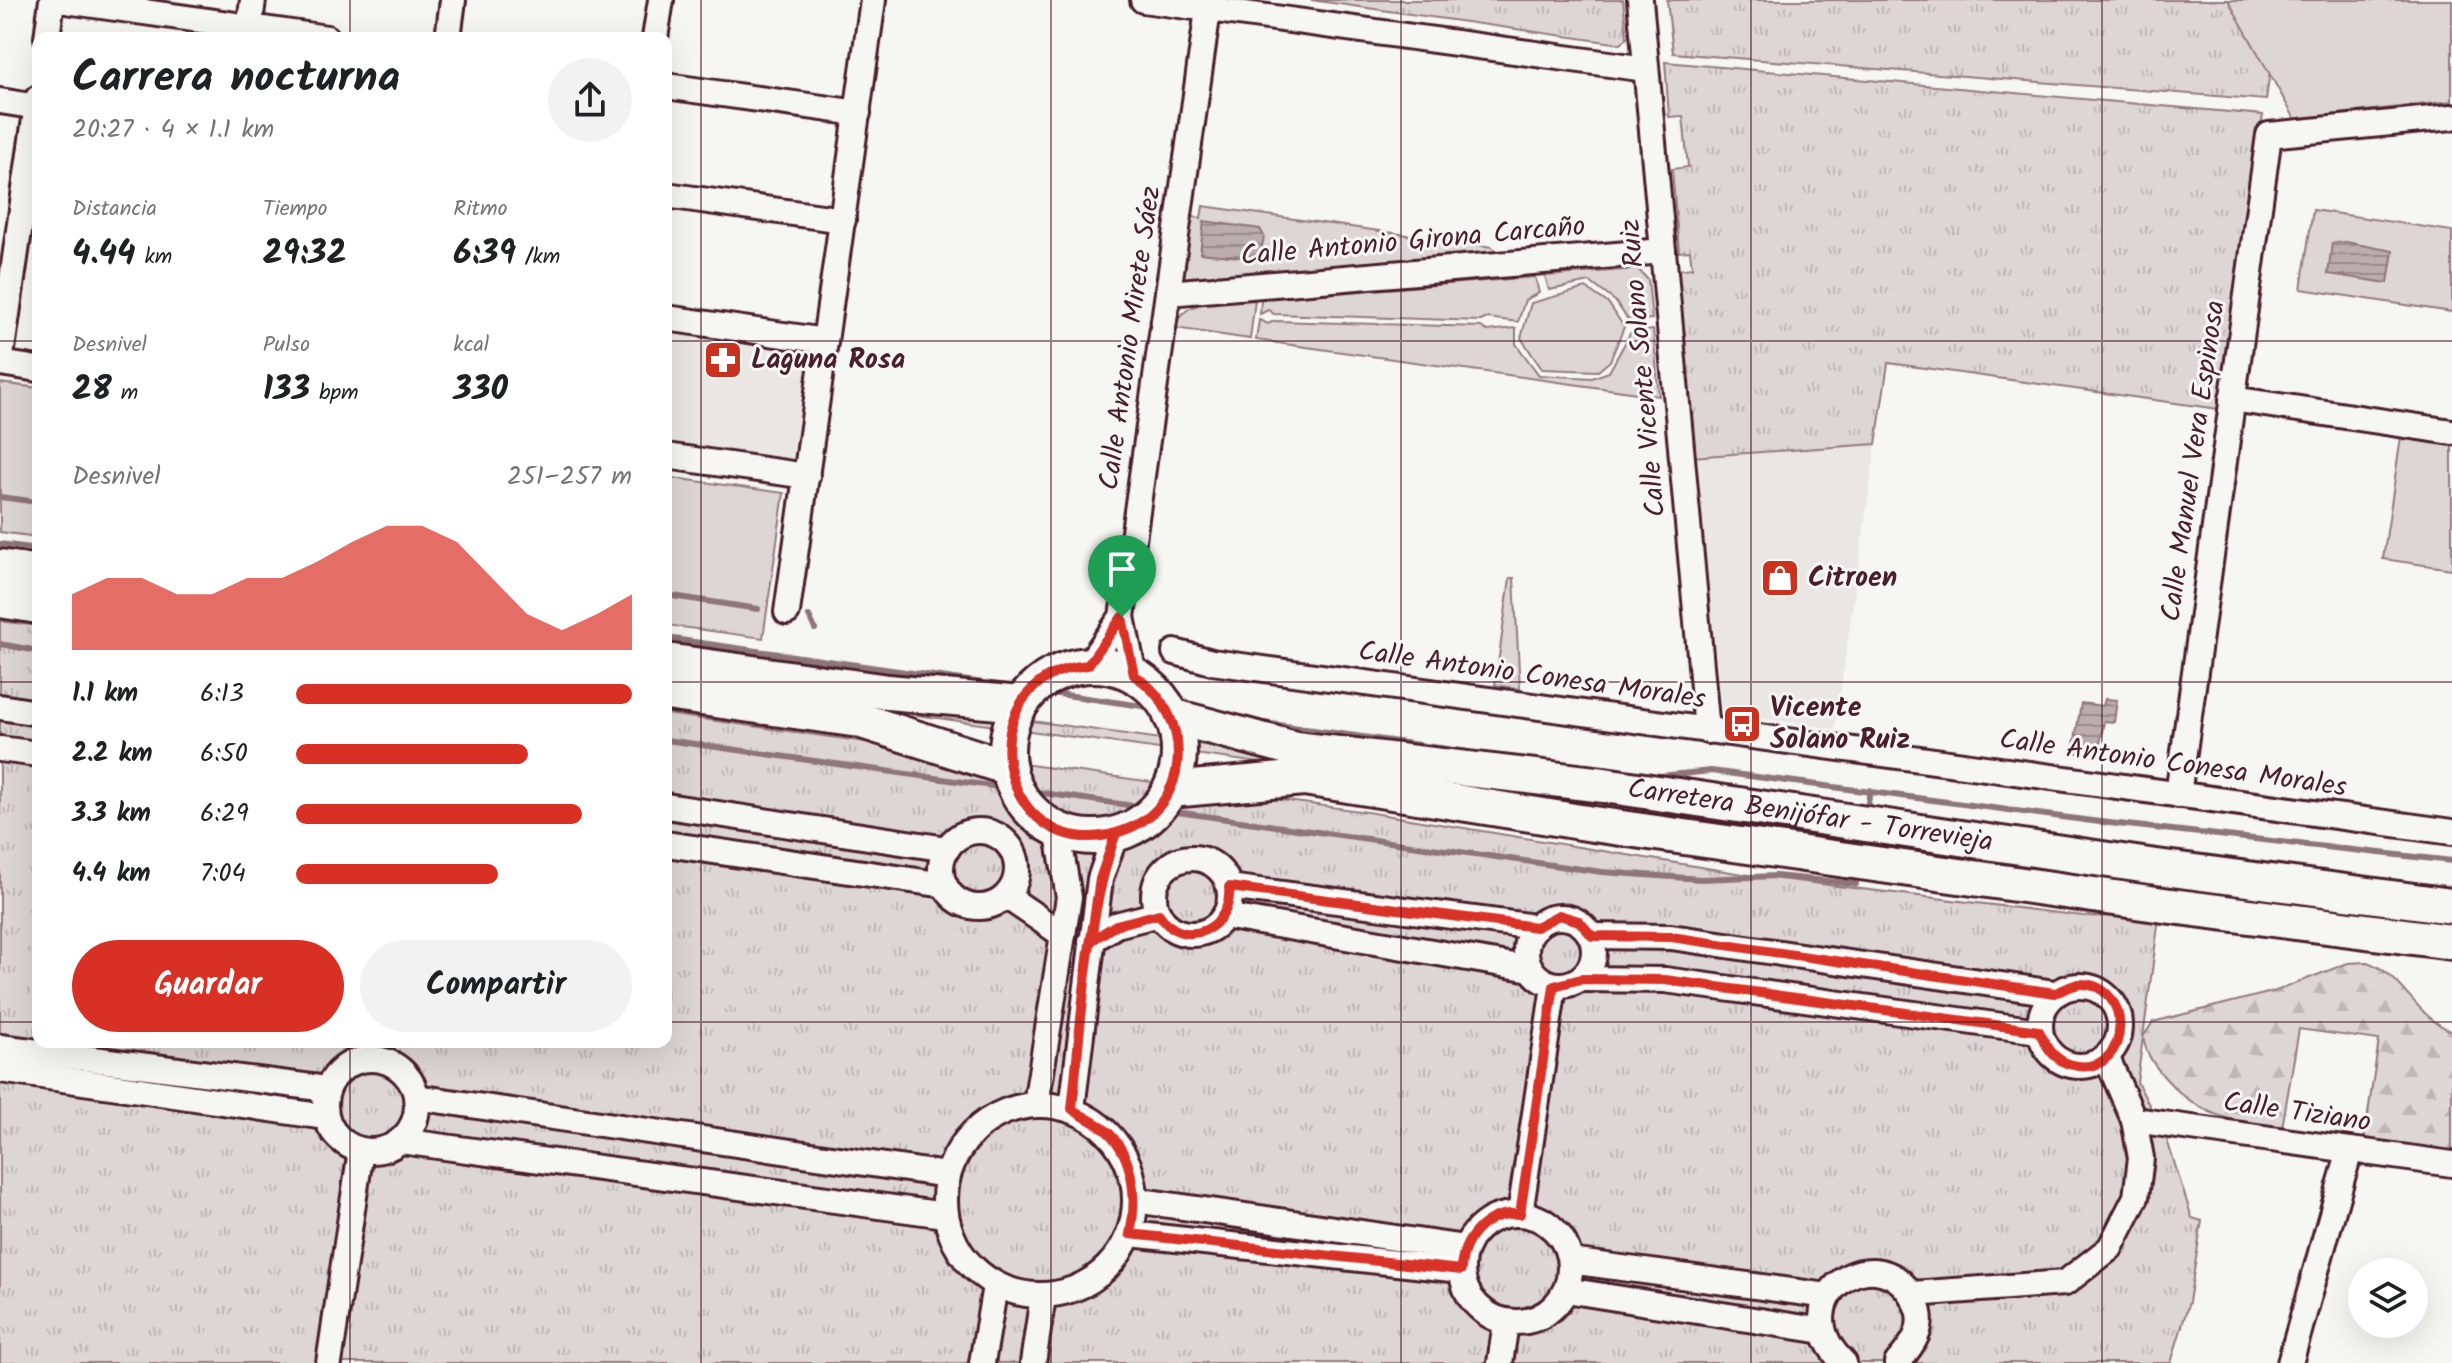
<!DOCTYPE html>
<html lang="es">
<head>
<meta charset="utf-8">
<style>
  body { margin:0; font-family:Kalam,sans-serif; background:#f2f2f2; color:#202124; height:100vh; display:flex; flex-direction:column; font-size:30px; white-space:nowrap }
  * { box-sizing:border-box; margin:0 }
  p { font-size:26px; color:#757577 }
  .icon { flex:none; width:44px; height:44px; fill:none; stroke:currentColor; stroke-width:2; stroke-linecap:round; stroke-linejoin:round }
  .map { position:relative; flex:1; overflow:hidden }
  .panel { position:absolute; left:32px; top:32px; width:640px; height:1016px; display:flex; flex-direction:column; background:#fff; border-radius:16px; box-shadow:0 8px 32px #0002 }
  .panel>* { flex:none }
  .tools { position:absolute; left:2348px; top:1258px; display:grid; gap:16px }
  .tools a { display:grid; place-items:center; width:80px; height:80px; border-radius:50%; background:#fff; box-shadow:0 8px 32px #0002; font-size:40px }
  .pin { position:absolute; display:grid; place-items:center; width:68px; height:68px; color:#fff; margin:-82px -34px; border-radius:50% 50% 50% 0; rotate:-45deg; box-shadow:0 0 8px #0007 }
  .pin .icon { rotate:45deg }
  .round { display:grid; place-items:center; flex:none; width:84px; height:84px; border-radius:42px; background:#f2f2f2 }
  .headline { display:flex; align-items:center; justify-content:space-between; height:136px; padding:0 40px }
  h1 { font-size:44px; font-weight:800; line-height:60px }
  .stats { display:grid; grid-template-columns:repeat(3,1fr); gap:12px; height:136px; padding:8px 40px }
  .stats div { display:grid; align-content:center }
  .stats b { font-size:34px; font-weight:800 }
  .stats small { font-size:22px; font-weight:400 }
  .stats p { font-size:22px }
  .chart { height:224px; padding:16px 40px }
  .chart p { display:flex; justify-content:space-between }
  .chart svg { width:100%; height:144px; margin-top:8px; fill:#d93025; opacity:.7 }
  .cta { display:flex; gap:16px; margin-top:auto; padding:16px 40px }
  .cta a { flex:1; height:92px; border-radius:48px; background:#d93025; color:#fff; font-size:32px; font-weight:800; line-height:92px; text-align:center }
  .cta a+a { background:#f2f2f2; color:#202124 }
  ul { padding:0 40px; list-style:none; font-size:26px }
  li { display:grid; grid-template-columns:128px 96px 1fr; align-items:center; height:60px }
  li i { height:20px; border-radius:10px; background:#d93025 }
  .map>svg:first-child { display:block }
</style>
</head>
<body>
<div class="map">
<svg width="2452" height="1363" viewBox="0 0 2452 1363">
  <defs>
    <pattern id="grass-tufts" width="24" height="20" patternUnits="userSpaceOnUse" patternTransform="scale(2)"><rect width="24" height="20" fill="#ddd6d5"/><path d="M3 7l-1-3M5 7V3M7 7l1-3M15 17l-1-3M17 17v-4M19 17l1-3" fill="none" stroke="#bfb7b7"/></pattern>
    <pattern id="forest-firs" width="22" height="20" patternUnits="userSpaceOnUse" patternTransform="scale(2)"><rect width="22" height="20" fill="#ddd6d5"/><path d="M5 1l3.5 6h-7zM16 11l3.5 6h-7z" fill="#bfb7b7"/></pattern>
    <pattern id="water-rules" width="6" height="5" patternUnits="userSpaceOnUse" patternTransform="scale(2)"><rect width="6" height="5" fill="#bbadae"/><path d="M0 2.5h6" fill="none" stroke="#9a8c8e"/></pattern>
  </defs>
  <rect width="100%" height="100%" fill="#f6f6f2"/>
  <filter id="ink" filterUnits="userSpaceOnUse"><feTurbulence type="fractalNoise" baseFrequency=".0125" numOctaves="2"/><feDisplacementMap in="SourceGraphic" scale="16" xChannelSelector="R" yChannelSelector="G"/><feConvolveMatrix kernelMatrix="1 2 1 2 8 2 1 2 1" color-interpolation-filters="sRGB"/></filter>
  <g filter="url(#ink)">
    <g fill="#e9e6e3">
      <path d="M666,329L809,349L792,463L666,446Z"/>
      <path d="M1876,444L1835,729L1730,714L1721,705L1696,456Z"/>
    </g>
    <g fill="url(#grass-tufts)" stroke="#947a80" stroke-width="2">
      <path d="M1311,0H1623L1627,38L1621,44Z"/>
      <path d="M1667,0H2280L2266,100L1673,53Z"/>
      <path d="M1665,62L2263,115L2258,149H2254L2219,409L1888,363L1876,444L1691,457L1676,270L1692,268L1690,251L1679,252L1672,169L1688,167L1683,116L1669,117Z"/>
      <path d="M0,621L38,626V1042H666V714L1367,812L1755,876L2083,916L2159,918L2137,1082L2166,1137L2192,1218L2202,1221L2189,1302L2171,1363H0Z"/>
      <path d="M666,670L2452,919V930L666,680Z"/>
    </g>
    <path fill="url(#forest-firs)" stroke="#947a80" stroke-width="2" d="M2367,962C2403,974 2415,1017 2452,1031V1154L2364,1140L2379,1040L2299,1029L2282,1128C2234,1121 2202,1118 2168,1081C2156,1068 2146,1055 2143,1037L2153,1022L2276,991L2348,963Z"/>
    <g fill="#ddd6d5" stroke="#947a80" stroke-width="2">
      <path d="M2228,0H2452V101L2295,119Z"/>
      <path d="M1203,206L1492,247L1498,252L1497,255L1186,283L1179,278L1187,216L1201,218Z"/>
      <path d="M2313,210L2452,231V312L2301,289Z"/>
      <path d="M1638,269L1648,280L1652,319L1629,321L1615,301L1590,282L1549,290L1545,276Z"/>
      <path d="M1535,277L1539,293L1525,300L1518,322L1487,318L1481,321L1274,314L1268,310L1260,314L1261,299Z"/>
      <path d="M1586,288L1609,304L1624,327L1610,361L1598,371L1542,369L1521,338L1531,303Z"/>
      <path d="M1255,300L1250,339L1175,328C1182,296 1228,302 1255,300Z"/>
      <path d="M1259,320L1268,324L1274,321L1481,327L1487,331L1516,328V344L1539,375L1592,378L1609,372L1631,332L1653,330L1659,396L1256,340Z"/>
      <path d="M0,383L38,388V537L0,532Z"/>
      <path d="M2401,437L2452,444V569L2383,559Z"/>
      <path d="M666,477L784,493L763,638L666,625Z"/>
      <path d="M1510,578H1514L1520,689L1495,685Z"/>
    </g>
    <g fill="url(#water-rules)" stroke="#8e747a" stroke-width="2">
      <path d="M1204,221L1260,229L1264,236L1260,259L1200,253Z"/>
      <path d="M2346,242L2393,251L2388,283L2328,274L2332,243Z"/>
      <path d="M2105,699L2117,700L2114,722L2104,721L2098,756L2073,752L2081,703L2103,706Z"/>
    </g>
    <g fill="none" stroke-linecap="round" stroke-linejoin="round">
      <g stroke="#8e747a" stroke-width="6">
        <path d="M0,497L38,502"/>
        <path d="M0,544L38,549"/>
        <path d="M666,595L758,609"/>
        <path d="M809,616L815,629"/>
        <path d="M666,638L997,685"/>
        <path d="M0,644L38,651"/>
        <path d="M1024,689L1163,709"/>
        <path d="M1257,722L1468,752"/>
        <path d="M666,740L1602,872L1701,879L1776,876L1856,884"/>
        <path d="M1650,777L1711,771L2100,822L2452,861"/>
        <path d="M1868,803L1870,790"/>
      </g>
      <defs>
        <g id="street">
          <path d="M59,0L327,38"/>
          <path d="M1143,0L1646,69"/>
          <path d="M1640,0L1707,731"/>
          <path d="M47,38L52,0"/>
          <path d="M248,38L253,0"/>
          <path d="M448,38L453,0"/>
          <path d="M655,38L661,0"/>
          <path d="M666,86L858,113"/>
          <path d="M38,98L0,363L38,369"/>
          <path d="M0,101L38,107"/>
          <path d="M666,195L843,220"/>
          <path d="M1168,293L1663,251"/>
          <path d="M666,318L825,341"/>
          <path d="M2232,399L2452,432"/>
          <path d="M666,456L807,476"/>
          <path d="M787,612L873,0"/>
          <path d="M1122,617L1134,675"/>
          <path d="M1175,652L1212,662L2452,832"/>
          <path d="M1088,665L1122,617L1208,10"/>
          <path d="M0,707L38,713"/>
          <path d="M0,749L38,754"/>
          <path d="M2178,795L2269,135L2452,117"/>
          <path d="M666,806L947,849"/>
          <circle cx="979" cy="869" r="38"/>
          <path d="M666,844L945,885"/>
          <circle cx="1192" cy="896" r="38"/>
          <path d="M1229,887L1536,927"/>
          <path d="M1006,896L1063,935"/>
          <path d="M1224,916L1531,969"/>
          <circle cx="1560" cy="951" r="34"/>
          <path d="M1592,936L1671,937L2055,993"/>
          <path d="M1091,941L1116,925L1159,914"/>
          <path d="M1581,979L1665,980L2039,1031"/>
          <circle cx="2080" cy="1026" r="40"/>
          <path d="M0,1047L327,1089"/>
          <circle cx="371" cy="1105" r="46"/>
          <path d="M0,1070L326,1117"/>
          <path d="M416,1097L947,1175"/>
          <path d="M1036,1104L1069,897L1057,829"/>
          <circle cx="1040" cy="1200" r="95"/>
          <path d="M1072,1109L1100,879L1116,833"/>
          <path d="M2134,1120L2452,1164"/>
          <path d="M401,1141L945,1215"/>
          <path d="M1135,1200L1465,1248"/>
          <circle cx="1516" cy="1268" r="54"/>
          <path d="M1520,1214L1554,986"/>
          <path d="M1130,1234L1461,1270"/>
          <path d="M1570,1261L1828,1296"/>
          <path d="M1566,1290L1823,1331"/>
          <path d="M1912,1294L2065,1283L2110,1248L2136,1197L2141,1158L2134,1120L2107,1058"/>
          <path d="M329,1363L361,1150"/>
          <path d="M982,1363L995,1286"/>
          <path d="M1033,1363L1043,1296"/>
          <path d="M1500,1363L1506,1323"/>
          <path d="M1844,1363C1777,1298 1882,1228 1916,1304C1927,1327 1912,1346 1897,1363"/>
          <path d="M2290,1363L2350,1150"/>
        </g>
        <g id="secondary">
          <path d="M0,567L38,573"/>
          <path d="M0,600L38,606"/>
          <path d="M666,661L888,692L1021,704"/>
          <circle cx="1093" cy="751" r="86"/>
          <path d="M666,693L859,720L1009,768"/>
          <path id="s1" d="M1171,716L1295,749L1604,785L2149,866L2452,906"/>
          <path d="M1170,790L1304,778L1593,824L2164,905L2452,942"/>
        </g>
      </defs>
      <use href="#street" stroke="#4a1f2b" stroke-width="30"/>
      <use href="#secondary" stroke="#4a1f2b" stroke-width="40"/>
      <use href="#street" stroke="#f6f6f2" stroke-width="24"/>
      <use href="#secondary" stroke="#f6f6f2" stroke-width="34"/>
    </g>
  </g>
  <g fill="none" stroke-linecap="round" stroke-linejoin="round" filter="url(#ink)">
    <defs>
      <path id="route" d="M1122,617L1134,675C1197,716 1193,812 1116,833C1086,921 1082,1017 1072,1109C1083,1117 1100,1124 1109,1133C1135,1160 1137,1199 1130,1234L1461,1270C1462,1239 1486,1211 1520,1214L1554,986L1581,979L1665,980L2039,1031C2048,1050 2056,1063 2078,1066C2132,1073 2134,982 2079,984C2072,985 2062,991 2055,993L1671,937L1592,936L1579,921L1559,915L1536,927L1229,887C1233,929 1183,952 1159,914L1116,925L1091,941L1100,879L1116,833C996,866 962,677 1088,665L1122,617"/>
    </defs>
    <use href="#route" stroke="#fff" stroke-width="16"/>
    <use href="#route" stroke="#d93025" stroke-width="10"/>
  </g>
  <path fill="none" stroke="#4a1f2b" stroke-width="2" stroke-opacity="0.55" d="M350,0V38M701,0V1363M1051,0V1363M1401,0V1363M1751,0V1363M2102,0V1363M0,341H38M666,341H2452M0,682H38M666,682H2452M0,1022H38M666,1022H2452M350,1042V1363"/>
  <defs>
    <symbol id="pharmacy-square" viewBox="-11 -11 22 22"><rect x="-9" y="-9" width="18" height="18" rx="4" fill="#c8321e" stroke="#f6f6f2"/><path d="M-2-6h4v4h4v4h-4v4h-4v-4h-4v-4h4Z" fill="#fff"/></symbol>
    <symbol id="shop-square" viewBox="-11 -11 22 22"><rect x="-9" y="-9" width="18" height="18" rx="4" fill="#c8321e" stroke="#f6f6f2"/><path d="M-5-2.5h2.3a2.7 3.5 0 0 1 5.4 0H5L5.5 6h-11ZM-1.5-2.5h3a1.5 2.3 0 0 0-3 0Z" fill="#fff"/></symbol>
    <symbol id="bus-square" viewBox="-11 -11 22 22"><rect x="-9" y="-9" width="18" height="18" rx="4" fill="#c8321e" stroke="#f6f6f2"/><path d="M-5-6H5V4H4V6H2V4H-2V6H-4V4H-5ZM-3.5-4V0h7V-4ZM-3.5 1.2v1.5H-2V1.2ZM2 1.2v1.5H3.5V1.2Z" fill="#fff"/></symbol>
  </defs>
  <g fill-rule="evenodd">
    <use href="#pharmacy-square" x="701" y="338" width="44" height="44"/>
    <use href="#shop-square" x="1758" y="556" width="44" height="44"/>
    <use href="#bus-square" x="1720" y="702" width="44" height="44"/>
  </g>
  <g text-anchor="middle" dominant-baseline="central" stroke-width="6" stroke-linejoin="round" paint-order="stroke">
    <g font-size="28" fill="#4a1f2b" stroke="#f6f6f2">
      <text transform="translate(1413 242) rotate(-5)">Calle Antonio Girona Carcaño</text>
      <text transform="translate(1131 338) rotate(-82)">Calle Antonio Mirete Sáez</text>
      <text transform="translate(1644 368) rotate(-95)">Calle Vicente Solano Ruiz</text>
      <text transform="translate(2194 461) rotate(-82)">Calle Manuel Vera Espinosa</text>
      <text transform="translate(1532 676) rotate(8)">Calle Antonio Conesa Morales</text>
      <text transform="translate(2173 764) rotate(8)">Calle Antonio Conesa Morales</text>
      <text stroke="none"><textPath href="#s1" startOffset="648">Carretera Benijófar - Torrevieja</textPath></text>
      <text transform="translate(2297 1113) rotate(8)">Calle Tiziano</text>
    </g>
    <g font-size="28" font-weight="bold" fill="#4a1f2b" stroke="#f6f6f2" text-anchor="start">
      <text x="751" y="360">Laguna Rosa</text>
      <text x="1808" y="578">Citroen</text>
      <text x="1770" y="708">Vicente<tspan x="1770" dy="32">Solano Ruiz</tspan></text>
    </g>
  </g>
</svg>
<div class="tools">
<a><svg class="icon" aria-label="layers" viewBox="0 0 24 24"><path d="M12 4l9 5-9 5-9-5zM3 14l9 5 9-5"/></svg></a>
</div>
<div class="pin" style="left:1122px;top:617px;background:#1e9e55"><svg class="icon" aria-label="arrive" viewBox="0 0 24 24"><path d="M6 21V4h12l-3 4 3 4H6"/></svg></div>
<section class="panel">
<div class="headline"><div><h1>Carrera nocturna</h1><p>20:27 · 4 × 1.1 km</p></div><a class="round"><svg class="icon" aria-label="share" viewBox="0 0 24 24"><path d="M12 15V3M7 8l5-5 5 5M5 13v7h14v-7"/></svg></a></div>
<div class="stats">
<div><p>Distancia</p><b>4.44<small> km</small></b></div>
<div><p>Tiempo</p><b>29:32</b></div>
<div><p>Ritmo</p><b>6:39<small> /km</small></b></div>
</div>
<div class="stats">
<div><p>Desnivel</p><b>28<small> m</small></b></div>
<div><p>Pulso</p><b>133<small> bpm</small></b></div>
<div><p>kcal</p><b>330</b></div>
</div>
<div class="chart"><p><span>Desnivel</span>251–257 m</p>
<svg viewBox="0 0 160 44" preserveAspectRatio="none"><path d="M0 44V27L10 22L20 22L30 27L40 27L50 22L60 22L70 17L80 11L90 6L100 6L110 11L120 22L130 33L140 38L150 33L160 27V44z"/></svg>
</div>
<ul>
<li><b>1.1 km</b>6:13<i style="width:100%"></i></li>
<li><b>2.2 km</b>6:50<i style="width:69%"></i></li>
<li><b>3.3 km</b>6:29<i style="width:85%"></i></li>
<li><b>4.4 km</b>7:04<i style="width:60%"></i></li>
</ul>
<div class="cta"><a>Guardar</a><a>Compartir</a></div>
</section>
</div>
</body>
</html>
